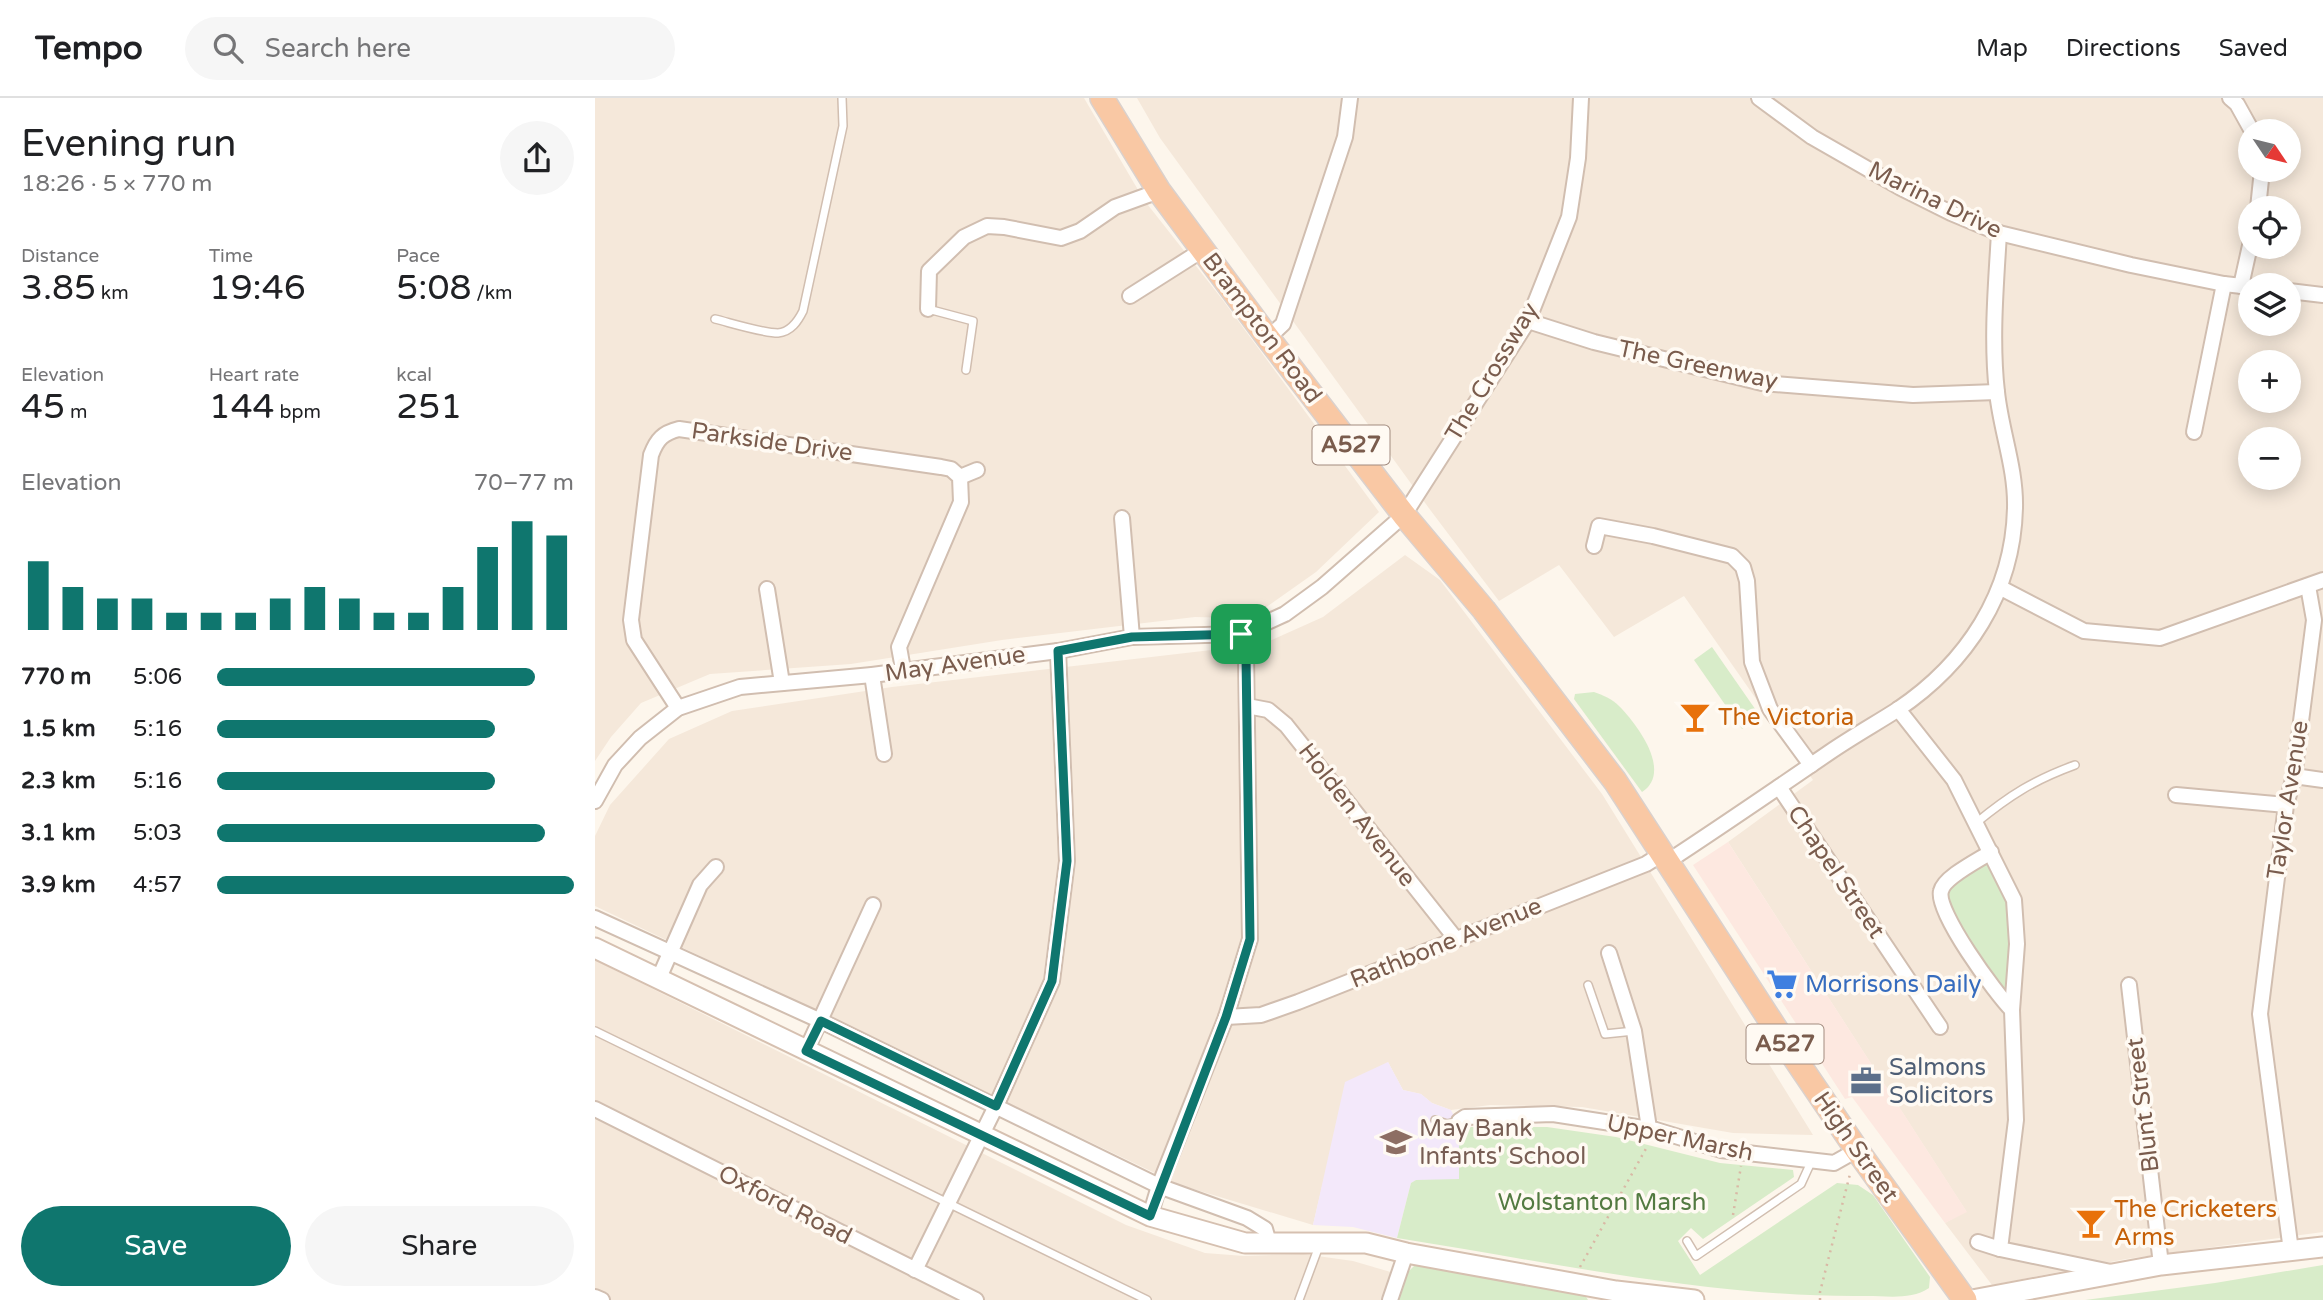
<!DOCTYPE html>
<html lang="en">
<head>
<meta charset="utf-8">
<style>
  body { margin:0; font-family:"Varela Round",sans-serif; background:#f6f6f6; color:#202124; height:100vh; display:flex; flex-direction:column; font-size:26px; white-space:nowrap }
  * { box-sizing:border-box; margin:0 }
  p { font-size:23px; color:#757577 }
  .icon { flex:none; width:38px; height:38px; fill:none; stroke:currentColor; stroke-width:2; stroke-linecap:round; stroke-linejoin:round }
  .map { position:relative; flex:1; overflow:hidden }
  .side { display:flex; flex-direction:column; background:#fff; width:595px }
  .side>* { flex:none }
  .needle { width:46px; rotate:125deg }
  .buttons { position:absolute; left:1643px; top:21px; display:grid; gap:14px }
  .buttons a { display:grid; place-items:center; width:63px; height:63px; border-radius:50%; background:#fff; box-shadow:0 4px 18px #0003; font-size:35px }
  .pin { position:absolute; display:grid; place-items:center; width:60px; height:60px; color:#fff; margin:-30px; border-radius:14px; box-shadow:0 4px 10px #0006 }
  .round { display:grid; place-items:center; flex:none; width:74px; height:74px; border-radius:37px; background:#f6f6f6 }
  .summary { display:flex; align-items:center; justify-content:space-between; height:119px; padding:0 21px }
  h1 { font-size:38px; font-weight:600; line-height:52px }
  .metrics { display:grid; grid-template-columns:repeat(3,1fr); gap:10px; height:119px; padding:7px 21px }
  .metrics div { display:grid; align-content:center }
  .metrics b { font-size:35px; font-weight:600 }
  .metrics small { font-size:19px; font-weight:400 }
  .metrics p { font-size:19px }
  .chart { height:196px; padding:14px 21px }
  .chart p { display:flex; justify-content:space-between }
  .chart svg { width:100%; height:126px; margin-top:7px; stroke:#0f766e; stroke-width:6 }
  .cta { display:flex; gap:14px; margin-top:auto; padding:14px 21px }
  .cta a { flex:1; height:80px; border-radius:42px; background:#0f766e; color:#fff; font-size:28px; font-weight:600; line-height:80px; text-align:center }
  .cta a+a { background:#f6f6f6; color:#202124 }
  ul { padding:0 21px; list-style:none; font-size:23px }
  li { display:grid; grid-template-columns:112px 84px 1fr; align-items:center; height:52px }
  li i { height:18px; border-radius:9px; background:#0f766e }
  header { display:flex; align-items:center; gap:42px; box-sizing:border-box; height:98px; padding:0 35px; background:#fff; border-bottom:2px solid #e0e0e0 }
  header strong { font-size:33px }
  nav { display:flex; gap:38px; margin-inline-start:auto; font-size:24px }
  .search { width:490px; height:63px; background:#f6f6f6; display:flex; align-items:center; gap:18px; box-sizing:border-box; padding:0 24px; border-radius:38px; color:#757577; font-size:26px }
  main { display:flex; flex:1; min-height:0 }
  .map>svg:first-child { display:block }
</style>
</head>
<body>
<header>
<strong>Tempo</strong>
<div class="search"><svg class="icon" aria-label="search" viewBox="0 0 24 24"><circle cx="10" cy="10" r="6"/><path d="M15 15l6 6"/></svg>Search here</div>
<nav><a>Map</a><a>Directions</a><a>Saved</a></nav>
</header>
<main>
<section class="side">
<div class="summary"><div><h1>Evening run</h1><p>18:26 · 5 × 770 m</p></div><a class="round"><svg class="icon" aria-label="share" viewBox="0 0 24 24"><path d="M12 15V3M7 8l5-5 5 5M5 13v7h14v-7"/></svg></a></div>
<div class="metrics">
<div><p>Distance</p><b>3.85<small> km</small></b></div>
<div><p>Time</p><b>19:46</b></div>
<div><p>Pace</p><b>5:08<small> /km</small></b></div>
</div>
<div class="metrics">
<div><p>Elevation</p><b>45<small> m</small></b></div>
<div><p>Heart rate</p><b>144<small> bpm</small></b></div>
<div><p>kcal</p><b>251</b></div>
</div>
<div class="chart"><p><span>Elevation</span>70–77 m</p>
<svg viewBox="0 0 160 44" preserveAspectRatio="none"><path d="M5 44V20M15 44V29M25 44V33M35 44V33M45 44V38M55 44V38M65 44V38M75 44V33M85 44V29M95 44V33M105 44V38M115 44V38M125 44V29M135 44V15M145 44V6M155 44V11"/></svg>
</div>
<ul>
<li><b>770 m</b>5:06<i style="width:89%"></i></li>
<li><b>1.5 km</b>5:16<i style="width:78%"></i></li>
<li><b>2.3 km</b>5:16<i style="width:78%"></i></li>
<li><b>3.1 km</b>5:03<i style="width:92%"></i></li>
<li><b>3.9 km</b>4:57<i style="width:100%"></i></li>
</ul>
<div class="cta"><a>Save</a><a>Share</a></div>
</section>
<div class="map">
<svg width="1728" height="1202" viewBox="0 0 1728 1202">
  <rect width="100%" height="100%" fill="#fdf6ec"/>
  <g fill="#f5e8da" fill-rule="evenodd">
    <path d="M0,0H489L549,102L627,201L784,414L721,474L670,510L637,520L600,519L407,542L256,566L115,576L46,605L16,639L0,663Z"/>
    <path d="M542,0H1728V1134L1531,1161L1397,1187L1350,1125L1371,1113L1133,744L1218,682L1089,498L1019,539L964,467L904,503L836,413L565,40ZM1656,33H1694V72H1656ZM1656,110H1694V149H1656ZM1656,187H1694V226H1656ZM1656,264H1694V303H1656ZM1656,341H1694V380H1656Z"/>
    <path d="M810,457L845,482L1007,696L1218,1037L1138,1035L987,1009L895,1007L856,1012L837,1005L826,996L808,992L793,964L731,1072L718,1127L585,1087L0,808V738L15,707L74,641L137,613L297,589L668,546L728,519Z"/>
    <path d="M0,862L531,1127L610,1155L649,1158L708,1156L758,1163L799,1175L789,1202H0Z"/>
  </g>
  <path fill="#fde8e0" d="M1133,744L1372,1114L1350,1125L1257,999L1250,1001L1098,767Z"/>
  <path fill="#f3e8fa" d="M793,964L808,992L826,996L837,1005L856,1012L864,1029V1082H821L816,1085L802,1140L758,1129L718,1127L750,984Z"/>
  <g fill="#d8ecc9">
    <path d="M1117,549L1165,618L1147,631L1099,562Z"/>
    <path d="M999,594C1008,597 1017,601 1024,608C1042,626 1078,674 1047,694L979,601L980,596Z"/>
    <path d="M1396,754L1419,802L1417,912L1348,811L1350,784Z"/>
    <path d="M864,1029H952L1021,1039L1125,1065L1198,1072L1199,1079L1108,1141L1096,1130L1083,1143L1105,1177L1242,1085L1263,1087L1278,1097L1335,1179L1334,1190C1316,1202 1293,1198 1272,1198C1117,1200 955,1164 802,1140L816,1085L821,1082L864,1081Z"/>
    <path d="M820,1167L990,1197L993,1202H802L810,1177Z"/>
    <path d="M1728,1167V1202H1490L1620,1185Z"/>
  </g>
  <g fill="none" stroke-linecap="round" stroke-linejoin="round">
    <defs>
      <g id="service">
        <path d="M333,211L378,223L371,272"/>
        <path d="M120,221C136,225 168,235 183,235C196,234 203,223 208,213L248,28L247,0"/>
        <path d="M1381,725C1415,697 1439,682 1480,667"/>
        <path d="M993,887L1010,936L1039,933"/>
        <path d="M0,933L552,1202"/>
        <path d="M840,1022L852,1026L864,1023"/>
        <path d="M1092,1143L1101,1158L1206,1086L1217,1062"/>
        <path d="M704,1202L724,1148"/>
      </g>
      <g id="minor">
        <path d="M1164,0L1217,39L1306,90L1356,115L1404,135L1536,167L1629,186L1656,189"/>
        <path d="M1635,0L1642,6L1657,33"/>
        <path d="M1663,110L1667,72"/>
        <path d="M1646,188L1656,143"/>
        <path d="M1694,193L1728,197"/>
        <path d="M535,198L609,151"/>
        <path d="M333,211L334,173L369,139L392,128L409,129L466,140L485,133L520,109L564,93"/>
        <path d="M933,223L999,244L1167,285L1318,297L1402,294"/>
        <path d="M673,240L688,226L750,39L755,0"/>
        <path d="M1599,334L1629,186"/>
        <path d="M365,379L382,372"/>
        <path d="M527,420L537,539"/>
        <path d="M999,448L1004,428L1058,438L1137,458L1148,469L1152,483L1157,564L1175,611L1216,667"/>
        <path d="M1406,490L1489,533L1565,540L1728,482"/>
        <path d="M172,491L187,585"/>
        <path d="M277,577L289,656"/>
        <path d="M652,608L673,612L691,627L861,841"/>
        <path d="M83,610L39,542L36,522L56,357C62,341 68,335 84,331L346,369L356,371L365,379L366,404L304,549L308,571"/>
        <path d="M1303,611L1359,682L1419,802L1422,846L1417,912L1421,1022L1405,1151L1516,1174"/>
        <path d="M1699,678L1728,682"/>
        <path d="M1184,689L1345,929"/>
        <path d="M1581,697L1691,707"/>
        <path d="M0,703L20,667L45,640L83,610L145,589L277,577L463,553L537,539L646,536L690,516L727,489L809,417L933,223L974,119L983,60L986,0"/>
        <path d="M1396,754C1384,762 1349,779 1346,793C1340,813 1401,896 1417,912"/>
        <path d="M1072,764C1127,728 1181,691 1235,654C1257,639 1280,626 1302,612C1372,565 1418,495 1420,410C1421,370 1406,333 1402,294C1396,242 1401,187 1404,135"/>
        <path d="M0,820L226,923L564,1088L652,1120L670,1131L674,1145"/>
        <path d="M1014,855L1039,933L1054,1030"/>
        <path d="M64,880L105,787L121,769"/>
        <path d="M1534,887L1566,1167"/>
        <path d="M631,919L666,917L703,904L1051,766L1067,756"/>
        <path d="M211,953L278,807"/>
        <path d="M0,1011L381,1202"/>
        <path d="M864,1023L870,1019L958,1016L1061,1032L1126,1052L1239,1065L1262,1052"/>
        <path d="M555,1118L564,1088L631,919L655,841L651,558L646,536"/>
        <path d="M1383,1144L1405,1151"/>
        <path d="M1696,1153L1665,916L1691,707L1699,678L1719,522L1713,488"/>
        <path d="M320,1172L401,1008L457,883L472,763L463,553"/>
        <path d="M0,1199L7,1202"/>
        <path d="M795,1202L811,1155"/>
      </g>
      <g id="secondary">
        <path d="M0,850L555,1118L650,1145H771L811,1155L1021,1193L1099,1202"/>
        <path d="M1377,1202L1566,1167L1728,1149"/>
      </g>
      <path id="trunk" d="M507,0L564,93L673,240L809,417L889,512L1020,683L1201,962L1262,1052L1370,1202"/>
    </defs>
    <use href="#service" stroke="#d1beb0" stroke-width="10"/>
    <use href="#minor" stroke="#d1beb0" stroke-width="18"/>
    <use href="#secondary" stroke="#d6c0b0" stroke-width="23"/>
    <use href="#trunk" stroke="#dad1cd" stroke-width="26"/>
    <g stroke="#d9b8a5" stroke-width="2.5" stroke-dasharray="2 5" stroke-linecap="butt">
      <path d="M1138,1117L1146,1068"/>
      <path d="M985,1169L1053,1047"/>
      <path d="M1225,1202V1194L1255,1076"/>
    </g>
    <use href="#service" stroke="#fff" stroke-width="7"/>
    <use href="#minor" stroke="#fff" stroke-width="14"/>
    <use href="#secondary" stroke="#fff" stroke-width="19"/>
    <use href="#trunk" stroke="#f9c8a4" stroke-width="23"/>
  </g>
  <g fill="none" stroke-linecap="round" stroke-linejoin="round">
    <defs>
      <path id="route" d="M646,536L651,558L655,841L631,919L555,1118L211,953L226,923L401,1008L457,883L472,763L463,553L537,539Z"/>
    </defs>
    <use href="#route" stroke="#fff" stroke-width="14"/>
    <use href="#route" stroke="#0f766e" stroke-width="9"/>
  </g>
  <defs>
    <symbol id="bar-bare" viewBox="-9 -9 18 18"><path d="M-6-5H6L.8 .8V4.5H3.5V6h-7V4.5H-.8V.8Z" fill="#e8710a" stroke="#fffaf3" stroke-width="2.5" paint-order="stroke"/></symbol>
    <symbol id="supermarket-bare" viewBox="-9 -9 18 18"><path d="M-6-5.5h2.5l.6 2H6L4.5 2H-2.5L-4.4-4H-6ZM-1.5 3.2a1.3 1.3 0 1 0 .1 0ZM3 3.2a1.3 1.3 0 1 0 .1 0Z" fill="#3f7fe0" stroke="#fffaf3" stroke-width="2.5" paint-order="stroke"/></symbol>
    <symbol id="office-bare" viewBox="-9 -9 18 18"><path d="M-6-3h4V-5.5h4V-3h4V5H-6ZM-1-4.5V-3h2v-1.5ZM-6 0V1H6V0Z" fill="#5c6f8a" stroke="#fffaf3" stroke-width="2.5" paint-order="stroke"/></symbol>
    <symbol id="school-bare" viewBox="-9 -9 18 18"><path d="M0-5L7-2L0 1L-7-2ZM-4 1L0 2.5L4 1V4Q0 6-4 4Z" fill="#8d6e63" stroke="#fffaf3" stroke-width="2.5" paint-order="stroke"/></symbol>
  </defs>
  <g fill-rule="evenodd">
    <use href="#bar-bare" x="1078" y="597" width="44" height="44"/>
    <use href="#supermarket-bare" x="1165" y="864" width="44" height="44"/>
    <use href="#office-bare" x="1249" y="961" width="44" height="44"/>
    <use href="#school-bare" x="779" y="1022" width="44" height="44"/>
    <use href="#bar-bare" x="1474" y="1103" width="44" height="44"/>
  </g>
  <g text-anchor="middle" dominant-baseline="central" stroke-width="7" stroke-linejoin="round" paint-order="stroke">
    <g fill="#fffaf3" stroke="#a28b7f" stroke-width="2">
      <rect x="717.5" y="327.5" width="77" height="39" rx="5"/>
      <rect x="1151.5" y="926.5" width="77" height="39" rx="5"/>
    </g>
    <g font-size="23" font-weight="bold" fill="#7a5c4d">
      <text x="756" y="347">A527</text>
      <text x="1190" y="946">A527</text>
    </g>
    <g font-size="24" fill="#7a5c4d" stroke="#fffaf3">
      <text transform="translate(1340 102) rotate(26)">Marina Drive</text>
      <text transform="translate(667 230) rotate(53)">Brampton Road</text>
      <text transform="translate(1103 267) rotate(12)">The Greenway</text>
      <text transform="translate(897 274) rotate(-59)">The Crossway</text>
      <text transform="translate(177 344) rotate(8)">Parkside Drive</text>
      <text transform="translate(360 566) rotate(-8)">May Avenue</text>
      <text transform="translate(1693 702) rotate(-81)">Taylor Avenue</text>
      <text transform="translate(762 717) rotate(52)">Holden Avenue</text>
      <text transform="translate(1241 774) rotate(56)">Chapel Street</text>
      <text transform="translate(851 845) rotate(-22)">Rathbone Avenue</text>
      <text transform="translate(1548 1007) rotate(-97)">Blunt Street</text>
      <text transform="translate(1085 1040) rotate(12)">Upper Marsh</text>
      <text transform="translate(1261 1049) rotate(55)">High Street</text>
      <text transform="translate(190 1107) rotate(27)">Oxford Road</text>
    </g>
    <g font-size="24" fill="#c56008" stroke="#fffaf3" text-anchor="start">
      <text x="1123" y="619">The Victoria</text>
      <text x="1519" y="1111">The Cricketers<tspan x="1519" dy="28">Arms</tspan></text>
    </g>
    <g font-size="24" fill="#366cbe" stroke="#fffaf3" text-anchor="start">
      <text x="1210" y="886">Morrisons Daily</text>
    </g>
    <g font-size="24" fill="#4e5e75" stroke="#fffaf3" text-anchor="start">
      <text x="1294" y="969">Salmons<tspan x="1294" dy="28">Solicitors</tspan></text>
    </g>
    <g font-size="24" fill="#785e54" stroke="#fffaf3" text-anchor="start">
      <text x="824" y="1030">May Bank<tspan x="824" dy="28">Infants' School</tspan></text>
    </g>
    <g font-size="24" fill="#537a41" stroke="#fffaf3">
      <text x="1007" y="1104">Wolstanton Marsh</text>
    </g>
  </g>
</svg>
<div class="buttons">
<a><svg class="needle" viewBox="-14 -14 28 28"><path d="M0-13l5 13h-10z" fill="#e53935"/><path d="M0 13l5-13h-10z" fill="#757577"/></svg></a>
<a><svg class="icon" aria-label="locate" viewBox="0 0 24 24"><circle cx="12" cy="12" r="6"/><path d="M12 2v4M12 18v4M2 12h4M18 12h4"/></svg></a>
<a><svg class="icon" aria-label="layers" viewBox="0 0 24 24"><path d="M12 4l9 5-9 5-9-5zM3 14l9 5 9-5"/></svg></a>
<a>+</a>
<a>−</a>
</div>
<div class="pin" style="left:646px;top:536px;background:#1e9e55"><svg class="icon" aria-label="arrive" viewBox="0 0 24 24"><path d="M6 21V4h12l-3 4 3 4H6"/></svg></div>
</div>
</main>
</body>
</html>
